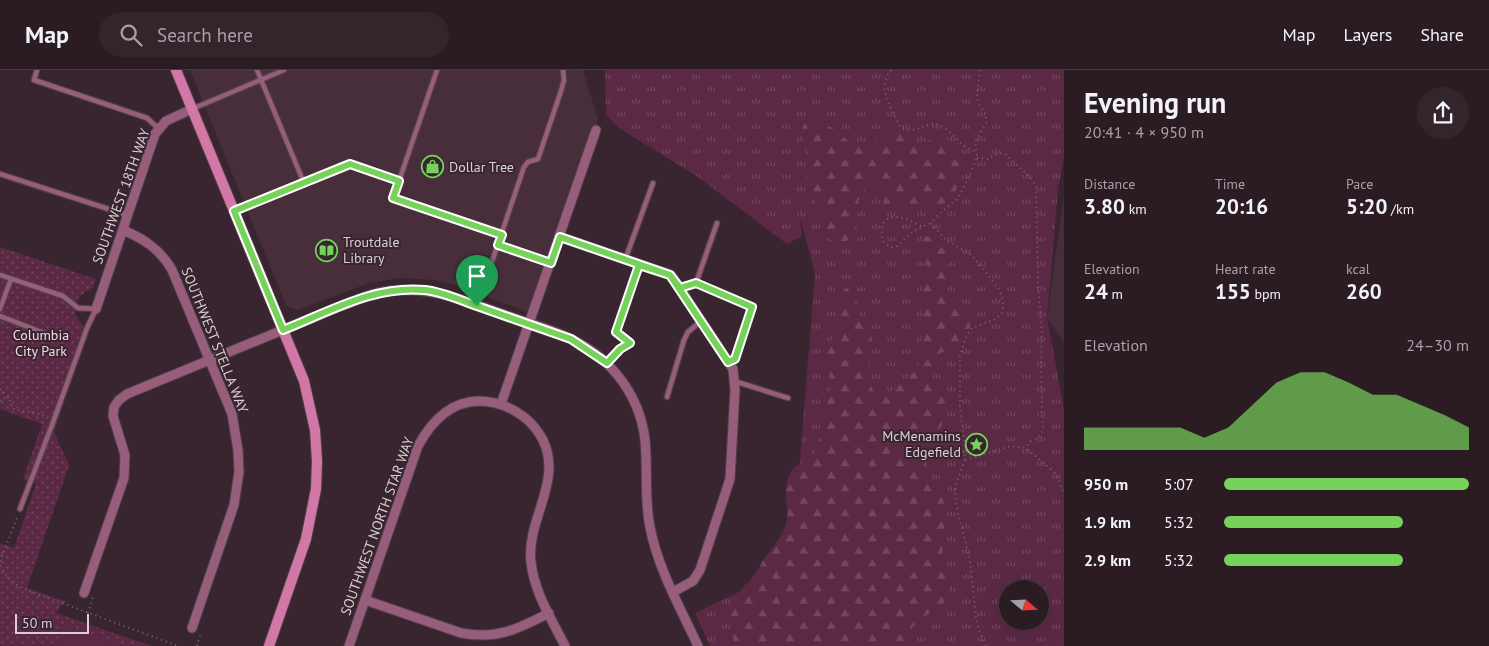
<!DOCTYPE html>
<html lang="en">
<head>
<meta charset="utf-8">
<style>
  body { margin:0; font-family:"PT Sans",sans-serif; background:#33252b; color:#f1f3f6; height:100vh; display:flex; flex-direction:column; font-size:19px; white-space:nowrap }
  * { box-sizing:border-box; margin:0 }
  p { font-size:16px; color:#a6a1a6 }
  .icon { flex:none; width:28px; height:28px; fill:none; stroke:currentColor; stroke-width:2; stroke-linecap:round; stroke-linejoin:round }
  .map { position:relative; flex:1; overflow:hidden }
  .side { display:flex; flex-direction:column; background:#2b1c23; width:425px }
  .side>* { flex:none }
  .needle { width:32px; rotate:109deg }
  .fabs { position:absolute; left:999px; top:510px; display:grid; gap:10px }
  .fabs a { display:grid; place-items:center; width:50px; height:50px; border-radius:50%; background:#2b1c23; box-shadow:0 5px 20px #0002,0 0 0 1px #473a41; font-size:25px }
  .scale { position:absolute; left:15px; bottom:12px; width:74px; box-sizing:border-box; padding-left:5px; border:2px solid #dbced4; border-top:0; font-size:14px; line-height:18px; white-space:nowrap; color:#dbced4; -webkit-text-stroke:4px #39252f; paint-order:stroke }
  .pin { position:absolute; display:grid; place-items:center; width:42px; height:42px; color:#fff; margin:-51px -21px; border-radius:50% 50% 50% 0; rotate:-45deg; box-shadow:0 0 5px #0007 }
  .pin .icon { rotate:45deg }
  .round { display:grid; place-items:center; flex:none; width:52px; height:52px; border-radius:26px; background:#33252b }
  .head { display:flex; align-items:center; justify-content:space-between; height:85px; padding:0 20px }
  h1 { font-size:28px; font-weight:600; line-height:38px }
  .stats { display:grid; grid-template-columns:repeat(3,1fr); gap:8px; height:85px; padding:5px 20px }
  .stats div { display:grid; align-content:center }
  .stats b { font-size:21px; font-weight:600 }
  .stats small { font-size:14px; font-weight:400 }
  .stats p { font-size:14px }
  .chart { height:140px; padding:10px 20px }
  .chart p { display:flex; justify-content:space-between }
  .chart svg { width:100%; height:90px; margin-top:5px; fill:#76d25a; opacity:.7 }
  ul { padding:0 20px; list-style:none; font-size:16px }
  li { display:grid; grid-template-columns:80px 60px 1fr; align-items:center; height:38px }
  li i { height:12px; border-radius:6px; background:#76d25a }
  header { display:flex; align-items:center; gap:30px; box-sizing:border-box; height:70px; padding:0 25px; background:#2b1c23; border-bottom:1px solid #473a41 }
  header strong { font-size:24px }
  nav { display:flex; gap:28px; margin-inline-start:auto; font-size:18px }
  .search { width:350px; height:45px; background:#33252b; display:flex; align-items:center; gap:12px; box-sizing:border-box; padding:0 18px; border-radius:28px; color:#a6a1a6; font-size:19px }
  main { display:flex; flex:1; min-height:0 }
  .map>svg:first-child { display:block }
</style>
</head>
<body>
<header>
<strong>Map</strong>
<div class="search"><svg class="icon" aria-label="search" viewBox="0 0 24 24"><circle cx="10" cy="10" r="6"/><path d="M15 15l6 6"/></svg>Search here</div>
<nav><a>Map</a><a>Layers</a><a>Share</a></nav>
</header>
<main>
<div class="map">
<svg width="1064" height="576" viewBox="0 0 1064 576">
  <defs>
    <pattern id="grass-tufts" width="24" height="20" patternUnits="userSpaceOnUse" patternTransform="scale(1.25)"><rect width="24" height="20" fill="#5b2944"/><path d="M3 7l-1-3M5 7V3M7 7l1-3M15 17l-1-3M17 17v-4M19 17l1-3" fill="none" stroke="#72475e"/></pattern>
    <pattern id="forest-firs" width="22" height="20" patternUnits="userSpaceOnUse" patternTransform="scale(1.25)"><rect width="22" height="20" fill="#5b2944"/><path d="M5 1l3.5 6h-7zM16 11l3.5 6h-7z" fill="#72475e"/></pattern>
    <pattern id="park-dots" width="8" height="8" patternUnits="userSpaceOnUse" patternTransform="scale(1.25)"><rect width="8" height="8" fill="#5b2944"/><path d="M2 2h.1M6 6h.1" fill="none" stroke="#72475e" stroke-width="1.8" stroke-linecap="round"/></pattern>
  </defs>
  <rect width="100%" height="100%" fill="#39252f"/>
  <g fill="#482e3b">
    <path d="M190,0H583L598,50L531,243L455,215L435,210L400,208L369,213L300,239L297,240L288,237L285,233Z"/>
    <path d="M1064,125V272L1047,248Z"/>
  </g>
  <path fill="url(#grass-tufts)" fill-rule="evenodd" d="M605,0H1064V87L1058,119L1047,248L1064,339V576H710L695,543L813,487L795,452L815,203L800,148L802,166L787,174L698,107L619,58L606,45ZM1008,519H1040V551H1008Z"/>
  <g fill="url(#forest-firs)">
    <path d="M809,53L823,54L837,60L843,67L853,74L862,78L889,63H897L918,73L935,69L946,68C949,71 952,73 954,76C965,92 962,122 945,133C940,136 892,138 887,136C879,131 880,123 878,115H868C855,127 859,138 857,153C857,160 851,166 847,171L836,172L830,170L822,161L821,142L808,116L805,94L806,83L801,61L804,54Z"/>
    <path d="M925,166C968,173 938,199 949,222C951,227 956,229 960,233C965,237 968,244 971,250C969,259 963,277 954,281C950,283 946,282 942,282L934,290L932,307C957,344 945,343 930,379C928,386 925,394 926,401C927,415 939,419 943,430C949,445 941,470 943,487C944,500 952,510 948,523C944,539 934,540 922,548C912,555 907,565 903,576H737C724,557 732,534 744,516C747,513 750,511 752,508C757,503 760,495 764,489C772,478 780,469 785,457C791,443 783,427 787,412C793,389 804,397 814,383C823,371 819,353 823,339C826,332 831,327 831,318C832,309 826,298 824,289C831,275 834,261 838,246C840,235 839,229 844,219L851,217L855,222L858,241L868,263L871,265C876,282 858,320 883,326C898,318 913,306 921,290L923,216L927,198L924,180Z"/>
  </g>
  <path fill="url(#park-dots)" d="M0,177L96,209L93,218C90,220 86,221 83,224C69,234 75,253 89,259L54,362L69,395L27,518L67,532L61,535L56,543L151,576H0V473L14,478L36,414L23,409L42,354L0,339Z"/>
  <path fill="#5b2944" d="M65,556L124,576H58Z"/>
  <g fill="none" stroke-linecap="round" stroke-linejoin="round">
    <defs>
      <g id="lane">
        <path d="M37,0L34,10L147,48L159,59"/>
        <path d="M257,0L304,113"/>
        <path d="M192,39L284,0"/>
        <path d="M0,104L127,145"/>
        <path d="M399,111L393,128L502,165"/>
        <path d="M235,140L350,94L399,111L437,0"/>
        <path d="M625,190L653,113"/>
        <path d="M0,205L63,226L78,238L96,239L87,258L52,355L20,439"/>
        <path d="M696,213L717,153"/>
        <path d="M680,218L696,213L751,237L735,289L728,292"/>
        <path d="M477,236L524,97L528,92L538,89L561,21L564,10L563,0"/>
        <path d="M0,239L11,209"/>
        <path d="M0,246L52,266"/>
        <path d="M616,262L639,195"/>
        <path d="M734,311L788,328"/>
        <path d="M667,327L684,270L688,262L701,251"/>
      </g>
      <g id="street">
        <path d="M123,160C144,169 160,179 172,200L232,344L238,380L239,402L234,435L192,558"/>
        <path d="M560,167L671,205L733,299L735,320L730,409L700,500L693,511L673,522"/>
        <path d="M96,239L155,64L166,51L192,39"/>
        <path d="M501,334L596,60"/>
        <path d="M84,523L124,408L125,385L113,346L114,337L119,330L127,324L341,236L373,224C423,212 459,229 505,245C527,253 552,259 573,270C612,289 640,326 645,370C648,399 644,428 650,457C658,499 680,537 698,576"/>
        <path d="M365,530L461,563C497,570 518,559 549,543"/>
        <path d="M349,576L418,376C431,352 449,332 478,331C495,331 511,337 524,347C532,353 538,361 543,370C563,412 526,450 531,492C534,522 552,550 565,576"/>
      </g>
      <path id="secondary" d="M176,0L304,311L315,360L317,391L316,419L306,469L269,576"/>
    </defs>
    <use href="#lane" stroke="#534049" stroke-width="7"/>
    <use href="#street" stroke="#534049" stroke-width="11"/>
    <use href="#secondary" stroke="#534049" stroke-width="12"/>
    <g stroke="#77666e" stroke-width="2" stroke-dasharray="1 4" stroke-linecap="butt">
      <path d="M891,0C879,16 886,29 894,44C897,49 898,54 901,58C919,65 924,50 939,55C954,61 958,77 975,81"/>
      <path d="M980,0L977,24L978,33L986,45V53L975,72L977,88L963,119L956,130L939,144L931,153L946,170L970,184L976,190L998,218L1002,226L1003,235L1002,243L996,249L972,258L967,265L960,285V336L965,377V390L1011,376L1026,378L1053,401L1058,407L1064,425"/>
      <path d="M977,88L988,89C994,85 998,82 1005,84L1032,109L1036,117L1038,214L1042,263L1041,301L1043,358C1041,366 1038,369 1030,371L1026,378"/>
      <path d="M921,156C903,145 876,139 883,171L890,177H896L915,160L931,153"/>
      <path d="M503,177L541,190"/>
      <path d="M612,287L620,279L629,273L622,267"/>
      <path d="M0,319L8,326L13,339L41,344L46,349"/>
      <path d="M0,331L8,326"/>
      <path d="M965,390L956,414L955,426L958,444L970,490L976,548L979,560L986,576"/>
      <path d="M0,491L18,445"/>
      <path d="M0,496L11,511L24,519L178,576"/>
      <path d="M88,543L93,527"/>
      <path d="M197,576L201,562"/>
    </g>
    <use href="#lane" stroke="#965e7a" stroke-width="4.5"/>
    <use href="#street" stroke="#965e7a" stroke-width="9"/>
    <use href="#secondary" stroke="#d278a6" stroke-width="10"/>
  </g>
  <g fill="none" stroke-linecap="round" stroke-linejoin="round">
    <defs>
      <path id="route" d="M477,236C460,230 443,222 425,220C374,215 329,242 283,260L234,141L350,94L399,111L393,128L502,165L498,175L551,193L560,167L670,205L728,292L735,289L752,237L696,213L680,218L670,205L639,195L616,262L630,273L620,279L607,293L571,269L477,236"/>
    </defs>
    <use href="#route" stroke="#fff" stroke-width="10"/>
    <use href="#route" stroke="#76d25a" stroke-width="6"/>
  </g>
  <defs>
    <symbol id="shop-ring" viewBox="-11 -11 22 22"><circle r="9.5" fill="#39252f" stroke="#76d25a" stroke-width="1.5"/><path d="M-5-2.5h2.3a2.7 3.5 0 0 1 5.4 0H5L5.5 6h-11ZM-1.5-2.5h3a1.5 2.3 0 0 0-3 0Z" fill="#76d25a"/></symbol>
    <symbol id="library-ring" viewBox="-11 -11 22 22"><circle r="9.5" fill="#39252f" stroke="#76d25a" stroke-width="1.5"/><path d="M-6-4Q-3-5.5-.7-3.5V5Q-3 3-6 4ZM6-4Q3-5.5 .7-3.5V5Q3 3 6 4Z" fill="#76d25a"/></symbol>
    <symbol id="sight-ring" viewBox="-11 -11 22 22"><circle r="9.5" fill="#39252f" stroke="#76d25a" stroke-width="1.5"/><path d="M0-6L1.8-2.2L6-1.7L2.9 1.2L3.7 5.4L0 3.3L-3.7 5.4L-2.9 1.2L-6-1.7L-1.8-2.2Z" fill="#76d25a"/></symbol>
  </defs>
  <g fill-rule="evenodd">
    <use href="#shop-ring" x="420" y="84" width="25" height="25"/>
    <use href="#library-ring" x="314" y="168" width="25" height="25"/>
    <use href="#sight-ring" x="964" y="362" width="25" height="25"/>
  </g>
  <g text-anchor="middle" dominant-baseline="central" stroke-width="4" stroke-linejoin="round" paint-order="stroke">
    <g font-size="14" fill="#dbced4" stroke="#39252f" text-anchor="start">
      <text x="449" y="97">Dollar Tree</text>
      <text x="343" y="172">Troutdale<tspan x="343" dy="16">Library</tspan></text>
      <text x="961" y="366" text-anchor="end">McMenamins<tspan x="961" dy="16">Edgefield</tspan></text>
    </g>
    <g font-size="14" fill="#dbced4" stroke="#39252f">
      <text transform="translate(121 126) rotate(-70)">SOUTHWEST 18TH WAY</text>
      <text transform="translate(215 270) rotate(68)">SOUTHWEST STELLA WAY</text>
      <text transform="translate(377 456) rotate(-70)">SOUTHWEST NORTH STAR WAY</text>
    </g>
    <g font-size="14" fill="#f3dae5" stroke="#39252f">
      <text x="41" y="265">Columbia<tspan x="41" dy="16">City Park</tspan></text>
    </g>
  </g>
</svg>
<div class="fabs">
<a><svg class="needle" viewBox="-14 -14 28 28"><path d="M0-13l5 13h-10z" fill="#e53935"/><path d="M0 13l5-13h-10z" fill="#a6a1a6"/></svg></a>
</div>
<div class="scale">50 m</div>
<div class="pin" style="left:477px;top:236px;background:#1e9e55"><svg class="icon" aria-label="arrive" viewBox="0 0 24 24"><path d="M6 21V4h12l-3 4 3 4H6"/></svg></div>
</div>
<section class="side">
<div class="head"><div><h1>Evening run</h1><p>20:41 · 4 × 950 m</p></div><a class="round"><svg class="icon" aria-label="share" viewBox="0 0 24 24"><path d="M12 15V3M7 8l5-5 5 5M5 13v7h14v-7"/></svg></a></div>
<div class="stats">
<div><p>Distance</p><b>3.80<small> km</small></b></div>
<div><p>Time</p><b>20:16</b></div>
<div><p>Pace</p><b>5:20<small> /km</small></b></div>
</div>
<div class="stats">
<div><p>Elevation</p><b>24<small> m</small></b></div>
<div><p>Heart rate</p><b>155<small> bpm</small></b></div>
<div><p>kcal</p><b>260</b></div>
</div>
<div class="chart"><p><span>Elevation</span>24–30 m</p>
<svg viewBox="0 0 160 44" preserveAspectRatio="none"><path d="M0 44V33L10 33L20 33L30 33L40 33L50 38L60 33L70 22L80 11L90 6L100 6L110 11L120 17L130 17L140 22L150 27L160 33V44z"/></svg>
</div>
<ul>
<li><b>950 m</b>5:07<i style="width:100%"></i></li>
<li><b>1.9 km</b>5:32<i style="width:73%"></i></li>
<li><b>2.9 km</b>5:32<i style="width:73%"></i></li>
</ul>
</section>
</main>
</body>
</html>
